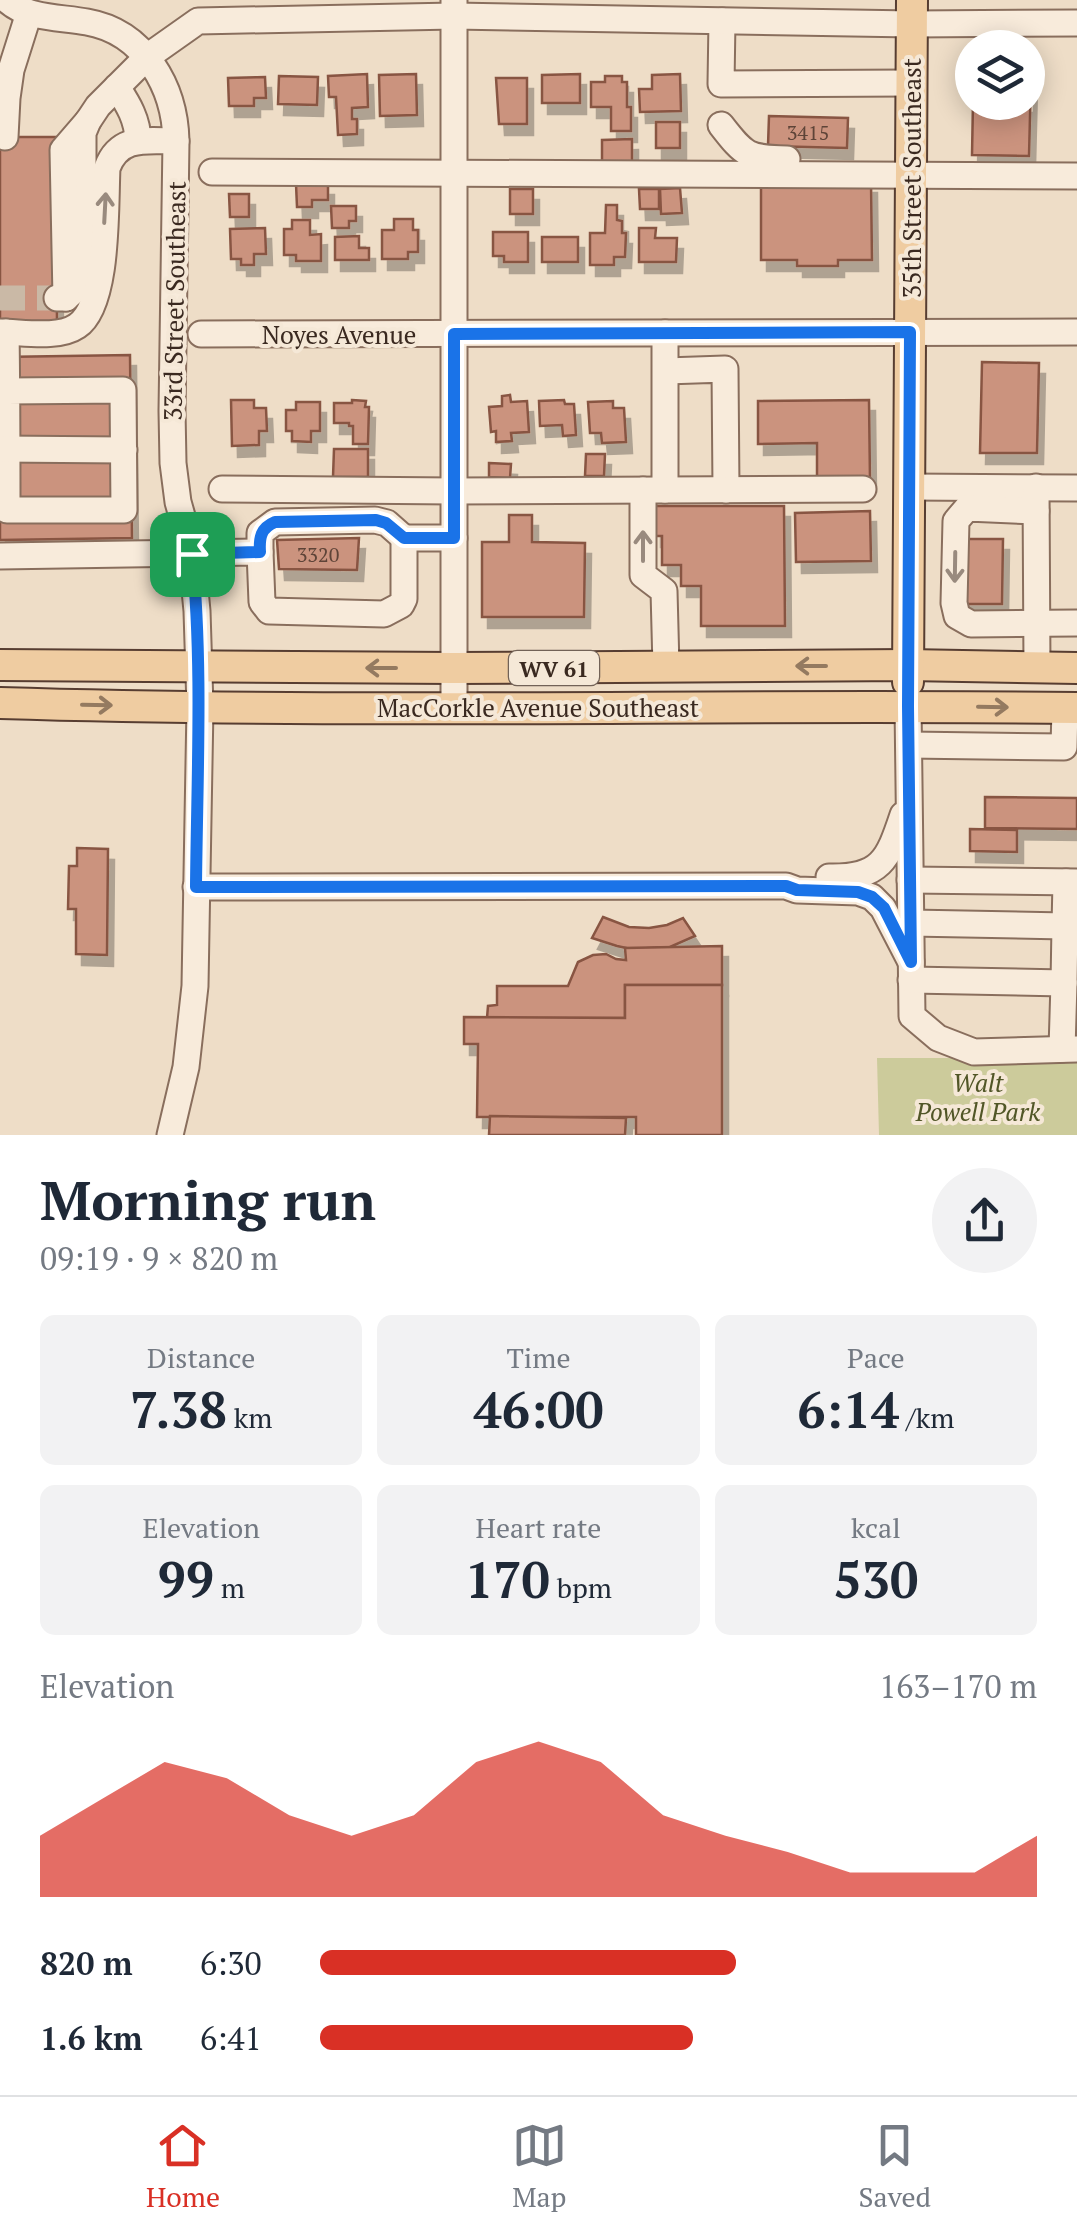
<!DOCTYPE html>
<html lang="en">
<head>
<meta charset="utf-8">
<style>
  body { margin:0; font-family:"PT Serif",serif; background:#f2f2f3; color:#1f2937; height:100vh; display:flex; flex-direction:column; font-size:38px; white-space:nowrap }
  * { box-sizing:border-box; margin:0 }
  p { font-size:32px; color:#747a83 }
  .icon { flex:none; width:55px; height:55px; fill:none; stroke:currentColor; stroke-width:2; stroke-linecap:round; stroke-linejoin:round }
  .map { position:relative; height:1135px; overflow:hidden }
  .details { display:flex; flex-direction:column; background:#fff; flex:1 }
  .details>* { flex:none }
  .tools { position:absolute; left:955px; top:30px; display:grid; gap:20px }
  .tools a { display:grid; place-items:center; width:90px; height:90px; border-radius:50%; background:#fff; box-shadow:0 5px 25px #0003; font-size:50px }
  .pin { position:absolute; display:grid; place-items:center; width:85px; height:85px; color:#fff; margin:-42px; border-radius:20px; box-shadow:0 5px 15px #0006 }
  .round { display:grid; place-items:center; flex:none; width:105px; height:105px; border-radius:52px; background:#f2f2f3 }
  .summary { display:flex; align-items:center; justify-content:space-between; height:170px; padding:0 40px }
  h1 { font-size:55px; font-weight:800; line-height:75px }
  .figures { display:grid; grid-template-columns:repeat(3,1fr); gap:15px; height:170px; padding:10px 40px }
  .figures div { display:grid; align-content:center; border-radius:15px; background:#f2f2f3; text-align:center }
  .figures b { font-size:50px; font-weight:800 }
  .figures small { font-size:28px; font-weight:400 }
  .figures p { font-size:28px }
  .chart { height:280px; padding:20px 40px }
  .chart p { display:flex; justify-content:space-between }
  .chart svg { width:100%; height:180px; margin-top:10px; fill:#d93025; opacity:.7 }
  ul { padding:0 40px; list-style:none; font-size:32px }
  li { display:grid; grid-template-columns:160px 120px 1fr; align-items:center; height:75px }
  li i { height:25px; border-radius:12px; background:#d93025 }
  .dock { display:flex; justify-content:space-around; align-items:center; height:140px; border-top:2px solid #e0e1e3; background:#fff; font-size:28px; color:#747a83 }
  .dock a { display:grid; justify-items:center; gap:5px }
  .dock .selected { color:#d93025 }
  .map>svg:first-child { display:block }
</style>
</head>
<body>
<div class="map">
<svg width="1077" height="1135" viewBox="0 0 1077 1135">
  <defs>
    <filter id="shadow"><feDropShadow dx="6" dy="11" stdDeviation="0" flood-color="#0004"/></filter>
  </defs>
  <rect width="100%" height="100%" fill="#eeddc7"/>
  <path fill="#cccb9b" d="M877,1058H1077V1135H879Z"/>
  <g fill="#cb937e" stroke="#885443" stroke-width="2.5" filter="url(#shadow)">
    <path d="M367,74L368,107L352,108V119H357V134L338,135L336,97H329L328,76Z"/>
    <path d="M416,74L417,115L380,116L379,75Z"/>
    <path d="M580,74V103H542V75Z"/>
    <path d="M680,74L681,111L640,112L639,89H652V75Z"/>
    <path d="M279,76L318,77L317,105L278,104Z"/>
    <path d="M605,76H622V82H627V107H631V131H611V107H591V82H605Z"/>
    <path d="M265,77L266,98H254V106H229L228,78Z"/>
    <path d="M1028,77H1031L1029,156L972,155L973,102H1028Z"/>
    <path d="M496,78H527V124H499Z"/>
    <path d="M769,116L848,118L847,148L768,146Z"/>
    <rect x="656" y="122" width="24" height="26"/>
    <path d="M0,137H56L57,321H0Z"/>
    <path d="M632,139V165H602V140Z"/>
    <path d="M871,182L872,260H838V266H797V260H761V183Z"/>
    <path d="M296,184H328V200H312V207H297Z"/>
    <path d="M680,188L682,213L661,214L660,189Z"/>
    <rect x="510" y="189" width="23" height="25"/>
    <path d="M639,189H659V209H640Z"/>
    <path d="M229,194H249V217H230Z"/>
    <path d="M606,205H617V220L622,221V233H626L625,257H614V265H590V233H605Z"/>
    <path d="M331,206H356V221H349V228H332Z"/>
    <path d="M394,219H413V230H418V252H408V259H382V230H394Z"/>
    <path d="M292,220H310V235L321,234V261H296V255H284V229H292Z"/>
    <path d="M265,228L266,254H254V265H241V259H231L230,229Z"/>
    <path d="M639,228H656L655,238H677L676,262H639Z"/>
    <path d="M493,232H528V262H504V256H493Z"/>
    <path d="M359,236V248H369V260H335V237Z"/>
    <rect x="542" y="237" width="36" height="25"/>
    <path d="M130,355L132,538L0,540V357Z"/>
    <path d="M982,362L1039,363L1037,453H980Z"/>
    <path d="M510,395L511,402L527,401L529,432L511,433L512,441L496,442V431L491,432L489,407L502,406V396Z"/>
    <path d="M231,400H254V408H266L267,431H259V445L232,446Z"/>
    <path d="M352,400L366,401L365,407H369L368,444H353V426H349V423H334V403H352Z"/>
    <path d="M564,400L565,404H574L576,435L563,436L562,425L540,426L539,401Z"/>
    <path d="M869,400L870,481H817V443L758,444V401Z"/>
    <path d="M613,401V408H624L626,442L602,443L601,433H590L588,402Z"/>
    <path d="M296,402H320V431H311V442L292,441V431H286V410H296Z"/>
    <path d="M334,449H368V477H333Z"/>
    <path d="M586,454H605L604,476H585Z"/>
    <path d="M489,463L511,464L510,478L489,477Z"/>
    <path d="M655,506H784L785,626H701V586H681V565H662V536H655Z"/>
    <path d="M870,511L871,561L796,562L795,513Z"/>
    <path d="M509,515H532V542L585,543L584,617H482V542H509Z"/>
    <path d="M359,538L357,570L279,569L277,540Z"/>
    <path d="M965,539H1003L1002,604H964Z"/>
    <path d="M985,797L1077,798V829L985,828Z"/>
    <path d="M970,829L1017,830V852L970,851Z"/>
    <path d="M77,848L108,849L107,955L76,954V909H68L69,866H77Z"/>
    <path d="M603,917L629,927L649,928L667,925L683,918L695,936L670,947L631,949L617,946L592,938Z"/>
    <path d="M722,946V985H625V1018H487L488,1006L497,1005V986H568L578,962L593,955L606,954L616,959L626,960L625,948Z"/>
    <path d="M625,985H722V1135H636V1117H477L478,1044H464V1017L625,1018Z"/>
    <path d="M490,1116L626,1118L625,1135H489Z"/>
  </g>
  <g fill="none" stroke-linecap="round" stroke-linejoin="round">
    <path stroke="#cab9a6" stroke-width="25" stroke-dasharray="25 12" stroke-linecap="butt" d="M0,298H57"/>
    <defs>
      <g id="minor">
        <path d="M7,0C27,19 61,17 87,22C144,32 175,87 176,141L172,411L173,463L178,502L191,548L197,611L200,707L195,986L186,1067L170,1135"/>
        <path d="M722,21L721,84L911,83"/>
        <path d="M117,87C128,104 138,120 138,141"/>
        <path d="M721,125C745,156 748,158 787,159"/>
        <path d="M5,137L7,98L11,70L29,13"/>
        <path d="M212,172L1077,176"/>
        <path d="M57,298H66L78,287L83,275V133L88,121L98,106L147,57L198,21L454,16L912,24L1077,23"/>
        <path d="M66,298L63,150L88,121"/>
        <path d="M0,332C22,332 58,339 77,326C109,305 105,205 107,168C119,135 147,141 176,141"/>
        <path d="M665,333V490"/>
        <path d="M201,334L1077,332"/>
        <path d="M666,371L725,369L726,490"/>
        <path d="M0,391H7L123,390L124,510H7C7,451 7,391 6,332"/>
        <path d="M0,449L124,450"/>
        <path d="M909,487L1077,488"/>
        <path d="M1036,487L1037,667"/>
        <path d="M222,489L454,491L863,489"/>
        <path d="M643,490V575L664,591L666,667"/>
        <path d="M1036,511L967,508L956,521L954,603L957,616L971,624L1077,623"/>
        <path d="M260,552V533L275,522L375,520L387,523L404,538"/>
        <path d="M0,556L260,552L262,602L269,611L384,614L401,605L404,599V538H454"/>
        <path d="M908,706L912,1016L938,1038L974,1052L1077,1049"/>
        <path d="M454,707V0"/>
        <path d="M909,745L1064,747L1065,708"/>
        <path d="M829,877C881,878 888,860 903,815"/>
        <path d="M910,880L1077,882"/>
        <path d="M196,887L786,886L797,890L858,892L872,897L883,908L911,962"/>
        <path d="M911,923L1065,926L1066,882"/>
        <path d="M911,980L1064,983L1065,926"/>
        <path d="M1062,1049L1064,983"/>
      </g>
      <g id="major">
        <path d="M0,665L454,668L908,665L1077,668"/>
        <path d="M908,682L912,0"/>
        <path d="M0,703C359,714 718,704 1077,708"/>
      </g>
    </defs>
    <use href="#minor" stroke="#896e5d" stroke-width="29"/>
    <use href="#major" stroke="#573d31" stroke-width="34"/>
    <use href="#minor" stroke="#f8ebdb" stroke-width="25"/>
    <use href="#major" stroke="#efcca1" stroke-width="30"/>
  </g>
  <defs><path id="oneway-shaft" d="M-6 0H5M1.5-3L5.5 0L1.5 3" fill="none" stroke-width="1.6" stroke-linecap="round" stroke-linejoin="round" transform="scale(2.5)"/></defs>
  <g stroke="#998a7e">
    <use href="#oneway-shaft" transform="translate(105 208) rotate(-87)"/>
    <use href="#oneway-shaft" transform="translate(643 546) rotate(-90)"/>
    <use href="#oneway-shaft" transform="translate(955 567) rotate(91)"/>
  </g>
  <g stroke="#947a60">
    <use href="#oneway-shaft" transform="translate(811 666) rotate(180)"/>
    <use href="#oneway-shaft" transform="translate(381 668) rotate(-180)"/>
    <use href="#oneway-shaft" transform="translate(97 705) rotate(1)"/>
    <use href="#oneway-shaft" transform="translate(993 707) rotate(1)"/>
  </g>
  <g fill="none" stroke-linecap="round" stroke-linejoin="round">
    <defs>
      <path id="route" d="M910,332L908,706L911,962L884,908L872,897L858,892L797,890L786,886L196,887C197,776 203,665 192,554L260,552C259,537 261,528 275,522L376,520L386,523L404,538H454V334Z"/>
    </defs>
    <use href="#route" stroke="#fff" stroke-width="20"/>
    <use href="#route" stroke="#1a73e8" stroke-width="12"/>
  </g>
  <g text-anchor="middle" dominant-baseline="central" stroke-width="8" stroke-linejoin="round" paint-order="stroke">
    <g font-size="20" fill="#5e4438">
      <text x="808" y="132">3415</text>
      <text x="318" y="554">3320</text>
    </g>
    <rect fill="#f5e8d7" stroke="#726257" stroke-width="2.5" x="509" y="651" width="90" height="34" rx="8"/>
    <g font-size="22" font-weight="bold" fill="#3a2920">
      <text x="554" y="668">WV 61</text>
    </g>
    <g font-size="25" fill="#3a2920" stroke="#f5e8d7">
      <text transform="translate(911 178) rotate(-90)">35th Street Southeast</text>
      <text transform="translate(174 301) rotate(-89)">33rd Street Southeast</text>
      <text x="339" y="334">Noyes Avenue</text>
      <text x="538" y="707">MacCorkle Avenue Southeast</text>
    </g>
    <g font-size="25" font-style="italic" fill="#515627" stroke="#f5e8d7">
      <text x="978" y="1082">Walt<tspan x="978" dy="29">Powell Park</tspan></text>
    </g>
  </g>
</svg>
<div class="tools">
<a><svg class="icon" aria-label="layers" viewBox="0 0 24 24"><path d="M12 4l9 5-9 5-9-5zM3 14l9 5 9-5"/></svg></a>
</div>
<div class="pin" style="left:192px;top:554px;background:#1e9e55"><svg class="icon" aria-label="arrive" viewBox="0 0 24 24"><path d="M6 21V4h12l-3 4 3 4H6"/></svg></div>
</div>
<section class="details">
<div class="summary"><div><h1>Morning run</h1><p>09:19 · 9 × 820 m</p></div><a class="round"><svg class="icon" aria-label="share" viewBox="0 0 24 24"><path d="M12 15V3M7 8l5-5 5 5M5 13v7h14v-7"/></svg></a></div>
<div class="figures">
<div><p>Distance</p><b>7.38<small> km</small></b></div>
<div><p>Time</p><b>46:00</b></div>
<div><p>Pace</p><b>6:14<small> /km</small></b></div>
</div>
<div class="figures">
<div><p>Elevation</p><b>99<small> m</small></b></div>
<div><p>Heart rate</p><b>170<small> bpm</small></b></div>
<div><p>kcal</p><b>530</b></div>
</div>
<div class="chart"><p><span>Elevation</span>163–170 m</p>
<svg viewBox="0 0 160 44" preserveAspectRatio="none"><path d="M0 44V29L10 20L20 11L30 15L40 24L50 29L60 24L70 11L80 6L90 11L100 24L110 29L120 33L130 38L140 38L150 38L160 29V44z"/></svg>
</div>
<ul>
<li><b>820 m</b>6:30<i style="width:58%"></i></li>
<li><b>1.6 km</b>6:41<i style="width:52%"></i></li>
</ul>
</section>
<nav class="dock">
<a class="selected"><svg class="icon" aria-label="home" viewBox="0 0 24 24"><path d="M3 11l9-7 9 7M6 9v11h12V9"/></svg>Home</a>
<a><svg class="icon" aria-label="map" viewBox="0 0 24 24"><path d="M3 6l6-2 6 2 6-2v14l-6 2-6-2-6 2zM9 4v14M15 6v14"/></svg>Map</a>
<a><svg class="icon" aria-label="saved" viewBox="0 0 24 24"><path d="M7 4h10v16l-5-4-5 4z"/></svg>Saved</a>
</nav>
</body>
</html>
